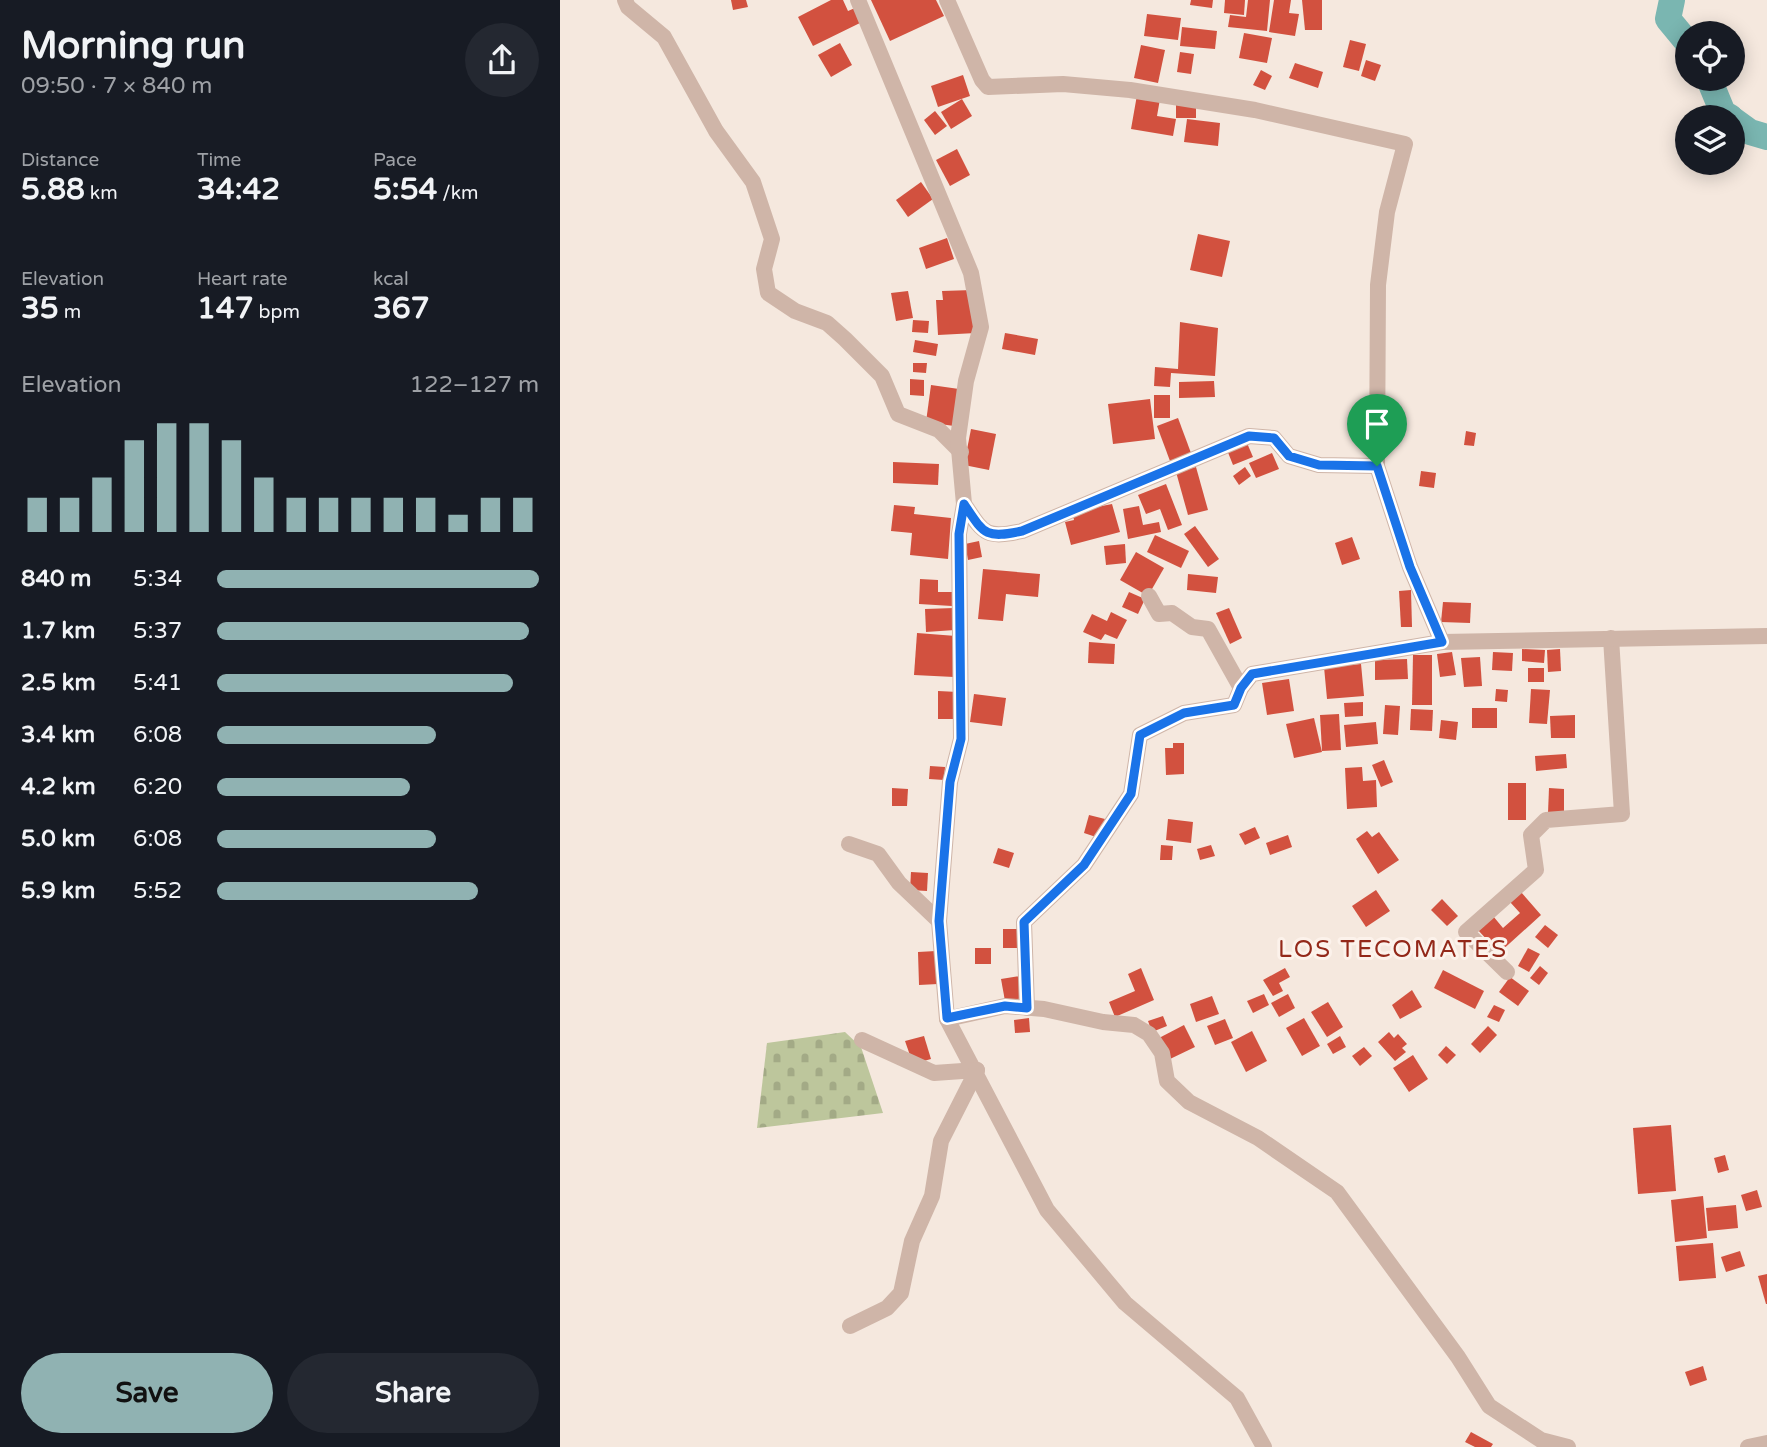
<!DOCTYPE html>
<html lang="en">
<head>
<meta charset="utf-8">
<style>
  body { margin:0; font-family:"Varela Round",sans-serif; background:#242831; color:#f1f3f6; height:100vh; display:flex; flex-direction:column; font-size:26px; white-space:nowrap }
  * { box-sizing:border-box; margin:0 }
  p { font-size:23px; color:#9ea1a6 }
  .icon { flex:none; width:38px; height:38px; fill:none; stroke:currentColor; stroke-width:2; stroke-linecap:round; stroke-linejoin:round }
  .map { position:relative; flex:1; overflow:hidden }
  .panel { display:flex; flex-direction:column; background:#171b24; width:560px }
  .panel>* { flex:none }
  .buttons { position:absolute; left:1115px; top:21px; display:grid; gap:14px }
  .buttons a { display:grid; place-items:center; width:70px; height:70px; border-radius:50%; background:#171b24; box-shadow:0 4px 18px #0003; font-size:35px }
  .pin { position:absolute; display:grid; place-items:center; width:60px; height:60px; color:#fff; margin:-72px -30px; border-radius:50% 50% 50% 0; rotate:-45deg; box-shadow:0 0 7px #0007 }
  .pin .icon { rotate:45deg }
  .round { display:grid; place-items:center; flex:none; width:74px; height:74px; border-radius:37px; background:#242831 }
  .headline { display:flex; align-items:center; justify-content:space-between; height:119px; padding:0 21px }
  h1 { font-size:38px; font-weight:700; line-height:52px }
  .figures { display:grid; grid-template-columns:repeat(3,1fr); gap:10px; height:119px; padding:7px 21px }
  .figures div { display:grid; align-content:center }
  .figures b { font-size:30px; font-weight:700 }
  .figures small { font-size:19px; font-weight:400 }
  .figures p { font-size:19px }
  .chart { height:196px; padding:14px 21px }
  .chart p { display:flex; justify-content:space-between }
  .chart svg { width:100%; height:126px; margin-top:7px; stroke:#90b2b2; stroke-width:6 }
  .cta { display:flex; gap:14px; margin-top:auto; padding:14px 21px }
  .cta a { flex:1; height:80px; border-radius:42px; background:#90b2b2; color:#111; font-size:28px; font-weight:700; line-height:80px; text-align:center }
  .cta a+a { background:#242831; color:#f1f3f6 }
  ul { padding:0 21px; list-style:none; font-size:23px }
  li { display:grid; grid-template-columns:112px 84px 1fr; align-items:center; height:52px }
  li i { height:18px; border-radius:9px; background:#90b2b2 }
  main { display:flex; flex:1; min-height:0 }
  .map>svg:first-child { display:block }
</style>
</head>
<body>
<main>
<section class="panel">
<div class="headline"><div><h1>Morning run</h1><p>09:50 · 7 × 840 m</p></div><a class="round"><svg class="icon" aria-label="share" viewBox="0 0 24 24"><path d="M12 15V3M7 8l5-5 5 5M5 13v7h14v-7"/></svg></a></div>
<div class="figures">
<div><p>Distance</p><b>5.88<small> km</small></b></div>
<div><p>Time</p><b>34:42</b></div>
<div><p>Pace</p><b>5:54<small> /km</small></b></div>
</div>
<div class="figures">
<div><p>Elevation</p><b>35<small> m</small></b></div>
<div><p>Heart rate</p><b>147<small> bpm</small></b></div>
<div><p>kcal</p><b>367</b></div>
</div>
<div class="chart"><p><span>Elevation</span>122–127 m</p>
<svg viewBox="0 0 160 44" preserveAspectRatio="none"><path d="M5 44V32M15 44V32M25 44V25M35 44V12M45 44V6M55 44V6M65 44V12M75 44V25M85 44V32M95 44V32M105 44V32M115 44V32M125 44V32M135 44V38M145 44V32M155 44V32"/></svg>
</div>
<ul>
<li><b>840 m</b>5:34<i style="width:100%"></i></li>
<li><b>1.7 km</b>5:37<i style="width:97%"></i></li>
<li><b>2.5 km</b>5:41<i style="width:92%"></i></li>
<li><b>3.4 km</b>6:08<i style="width:68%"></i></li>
<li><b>4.2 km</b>6:20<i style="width:60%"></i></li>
<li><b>5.0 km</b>6:08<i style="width:68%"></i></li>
<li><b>5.9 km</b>5:52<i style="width:81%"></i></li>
</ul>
<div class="cta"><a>Save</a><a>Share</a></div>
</section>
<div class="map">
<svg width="1207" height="1447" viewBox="0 0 1207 1447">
  <defs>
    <pattern id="cemetery-stones" width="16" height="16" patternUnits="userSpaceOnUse" patternTransform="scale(1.75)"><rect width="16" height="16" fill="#bdc69c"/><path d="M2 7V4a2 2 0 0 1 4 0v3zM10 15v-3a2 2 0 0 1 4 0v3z" fill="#a3aa86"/></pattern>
  </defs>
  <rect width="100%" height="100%" fill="#f5e8de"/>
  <path fill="url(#cemetery-stones)" d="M285,1032L301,1047L323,1113L197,1128L207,1043Z"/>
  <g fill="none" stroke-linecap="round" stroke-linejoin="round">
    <g stroke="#7ab6b1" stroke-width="26">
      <path d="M1112,0L1108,19L1127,42"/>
      <path d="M1149,79L1163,113L1170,117"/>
      <path d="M1172,119L1190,132L1207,137"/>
    </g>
  </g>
  <g fill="#d2513f">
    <path d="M171,0H186L188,7L173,10Z"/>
    <path d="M271,0H283L288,11L295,8L302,22L253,46L238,17Z"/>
    <path d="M311,0H376L384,16L330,41Z"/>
    <path d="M631,0H653L652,8L630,5Z"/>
    <path d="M665,0H685L684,15L664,13Z"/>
    <path d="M688,0H710L707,31L668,27L670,15L686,17Z"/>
    <path d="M714,0H731L729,13L739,14L735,36L709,32Z"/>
    <path d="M742,0H762V30H745Z"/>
    <path d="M587,14L621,18L618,40L584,36Z"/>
    <path d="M622,27L657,31L655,49L620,46Z"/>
    <path d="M684,33L712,38L707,63L679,58Z"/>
    <path d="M790,40L806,44L799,71L783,67Z"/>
    <path d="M280,43L292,65L271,77L258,55Z"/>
    <path d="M581,45L605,50L598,83L574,78Z"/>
    <path d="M620,52L634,54L631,74L617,72Z"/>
    <path d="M806,60L821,65L815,81L801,76Z"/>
    <path d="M735,63L763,72L758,88L729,78Z"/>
    <path d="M701,70L712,76L705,90L693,85Z"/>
    <path d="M403,75L410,96L378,107L371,86Z"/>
    <path d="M577,95L600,99L597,116L616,119L613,136L571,129Z"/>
    <path d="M402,99L412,116L391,129L381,112Z"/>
    <rect x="616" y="101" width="20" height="17"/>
    <path d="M375,111L387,126L375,135L364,120Z"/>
    <path d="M627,119L660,123L658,146L624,142Z"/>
    <path d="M397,149L410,175L390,186L376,160Z"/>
    <path d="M361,182L373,199L348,217L336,200Z"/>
    <path d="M638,234L670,241L662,277L630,270Z"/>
    <path d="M387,238L394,259L366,269L359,248Z"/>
    <path d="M413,290L416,333L378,335L376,300H383L382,291Z"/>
    <path d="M348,291L353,318L336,321L331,293Z"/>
    <path d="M353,320L369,321L368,333L352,332Z"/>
    <path d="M620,322L658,328L655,376L611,373L610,387L594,386L595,367L618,369Z"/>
    <path d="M445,333L478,339L475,355L442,349Z"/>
    <path d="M355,340L378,344L376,356L353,352Z"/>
    <path d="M353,363H367L366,373L353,372Z"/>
    <path d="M350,379L364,380V396L350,395Z"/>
    <path d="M654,381L655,397L619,398V382Z"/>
    <path d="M371,385L399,389L394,426L366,422Z"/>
    <rect x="594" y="395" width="16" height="23"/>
    <path d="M590,399L595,439L553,444L548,404Z"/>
    <path d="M618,418L631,453L610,461L597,426Z"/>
    <path d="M411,429L436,434L429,470L404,465Z"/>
    <path d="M906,431L916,433L914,446L904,445Z"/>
    <path d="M687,443L693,457L673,465L667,450Z"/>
    <path d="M712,453L719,469L696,478L689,463Z"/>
    <path d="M333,462L379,464L378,485L333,483Z"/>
    <path d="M636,467L648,510L628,515L616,472Z"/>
    <path d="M685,467L691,476L679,485L673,476Z"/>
    <path d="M861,471L876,473L874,488L859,486Z"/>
    <path d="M606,484L622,525L608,530L600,509L586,514L578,495Z"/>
    <path d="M552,504L560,532L511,545L505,522L514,520L512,512Z"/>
    <path d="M334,505L355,507L354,514L391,518L388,559L350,555L352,533L331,531Z"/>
    <path d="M579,506L583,525L599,522L601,532L568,539L563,509Z"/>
    <path d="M635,526L659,559L648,567L624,534Z"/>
    <path d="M595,535L629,551L621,568L587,552Z"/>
    <path d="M792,537L800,559L782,565L775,543Z"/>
    <path d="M419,541L422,557L408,560L405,544Z"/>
    <path d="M565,544L566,563L546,565L544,546Z"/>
    <path d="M576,552L604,568L588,596L560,580Z"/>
    <path d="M423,569L480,574L478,597L446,594L443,621L418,619Z"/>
    <path d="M628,574L658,577L656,593L627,590Z"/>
    <path d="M360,579L378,580V592H393L392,606L359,604Z"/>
    <path d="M851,590L852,627H841L839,591Z"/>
    <path d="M569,592L585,599L578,614L562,607Z"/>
    <path d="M883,602L911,603L910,623L881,622Z"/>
    <path d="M394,608L395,630L366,632L365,609Z"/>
    <path d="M669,608L682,638L670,644L656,613Z"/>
    <path d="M551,612L567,620L557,639L545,634L541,640L523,632L532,614L547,621Z"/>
    <path d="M357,633L396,636L394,677L354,675Z"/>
    <path d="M529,642L555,644L554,664L528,663Z"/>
    <path d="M962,649L985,650L984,663L962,661Z"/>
    <path d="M1000,649L1001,671L988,672L987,650Z"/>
    <path d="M892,652L896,675L880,677L877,654Z"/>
    <path d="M933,652L953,653L952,671L932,670Z"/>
    <path d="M853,655H872V705H852Z"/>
    <path d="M920,657L922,686L904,687L901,658Z"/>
    <path d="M847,659L848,679L815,680V660Z"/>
    <path d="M801,664L804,696L767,699L764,667Z"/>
    <rect x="968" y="668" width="16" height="14"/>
    <path d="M729,679L734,711L707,715L702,683Z"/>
    <path d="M936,689L948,690L947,702L935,701Z"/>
    <path d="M971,689L990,690L987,724L969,723Z"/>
    <path d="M378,691L398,692L397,719H378Z"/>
    <path d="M414,694L446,698L442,726L410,722Z"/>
    <path d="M803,702V716L785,717L784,703Z"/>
    <path d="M825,705L840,706L838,735L823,734Z"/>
    <rect x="912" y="708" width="25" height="20"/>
    <path d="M851,709L873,710L872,731L850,730Z"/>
    <path d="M779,714L781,750L762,751L760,715Z"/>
    <path d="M1015,715V738H991L990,716Z"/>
    <path d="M754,718L762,752L734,758L726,724Z"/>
    <path d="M881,720L898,722L896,740L879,738Z"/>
    <path d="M816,722L818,744L786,747L784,725Z"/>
    <path d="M613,743H624V774L606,775L605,748H613Z"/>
    <path d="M1006,754L1007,768L976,771L975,756Z"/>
    <path d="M824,760L833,782L821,787L812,765Z"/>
    <path d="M370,766L385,767L384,780L369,779Z"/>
    <path d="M802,767L803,781L816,780L817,807L787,809L785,768Z"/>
    <rect x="948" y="783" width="18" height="37"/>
    <path d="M332,788L348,789L347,806H332Z"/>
    <path d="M989,788L1004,789V814L988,813Z"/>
    <path d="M529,815L545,819L539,838L524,833Z"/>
    <path d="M608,819L633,822L631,843L606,840Z"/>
    <path d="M695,827L700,838L685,845L679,834Z"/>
    <path d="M807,831L812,837L819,832L839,860L818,874L796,839Z"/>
    <path d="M728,835L732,847L710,855L706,843Z"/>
    <path d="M601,845L613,846L612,860H600Z"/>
    <path d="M651,845L655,856L640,860L637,849Z"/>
    <path d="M438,848L454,853L449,868L433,863Z"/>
    <path d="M351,872L368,873L367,891L350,890Z"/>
    <path d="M816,890L830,911L806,927L792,906Z"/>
    <path d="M961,892L981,915L939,953L918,930L933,916L943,928L960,913L950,902Z"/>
    <path d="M882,899L898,916L887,926L871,910Z"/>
    <path d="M985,925L998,935L988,948L975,937Z"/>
    <rect x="443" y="929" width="19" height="19"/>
    <rect x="415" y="948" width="16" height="16"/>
    <path d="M968,948L980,954L969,972L958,966Z"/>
    <path d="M376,951L378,984L359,985L358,952Z"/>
    <path d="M980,966L988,973L979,985L970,978Z"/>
    <path d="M581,968L594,1000L555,1017L549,1002L575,991L568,974Z"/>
    <path d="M725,968L730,977L719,983L723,991L713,996L703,980Z"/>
    <path d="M883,970L924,991L915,1009L874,988Z"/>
    <path d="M460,976L464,998L445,1001L441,979Z"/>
    <path d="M950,977L969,991L958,1006L939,992Z"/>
    <path d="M852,990L862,1007L840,1019L832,1005Z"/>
    <path d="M704,994L709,1005L693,1013L687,1001Z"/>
    <path d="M728,994L735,1008L719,1017L711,1003Z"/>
    <path d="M652,996L659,1014L636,1022L630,1004Z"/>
    <path d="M768,1002L783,1027L767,1037L751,1012Z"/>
    <path d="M934,1005L945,1010L939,1022L927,1017Z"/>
    <path d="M603,1016L607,1026L592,1032L588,1021Z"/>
    <path d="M469,1018L470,1032L455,1033L454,1020Z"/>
    <path d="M744,1018L760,1046L742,1056L726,1028Z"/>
    <path d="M665,1019L673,1038L655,1045L647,1026Z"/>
    <path d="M624,1025L635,1047L610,1059L599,1038Z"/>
    <path d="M928,1026L937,1035L920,1053L911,1044Z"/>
    <path d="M692,1031L707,1061L686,1072L671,1042Z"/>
    <path d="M829,1032L834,1038L838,1034L847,1044L842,1048L846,1052L835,1061L818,1042Z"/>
    <path d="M364,1036L371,1059L353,1064L345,1041Z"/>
    <path d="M780,1036L786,1047L773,1054L767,1044Z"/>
    <path d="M886,1046L896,1055L887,1064L878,1055Z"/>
    <path d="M804,1047L812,1056L800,1066L792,1056Z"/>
    <path d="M853,1055L868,1079L849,1092L833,1068Z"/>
    <path d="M1111,1125L1116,1191L1078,1194L1073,1128Z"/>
    <path d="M1165,1155L1169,1170L1158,1173L1154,1158Z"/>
    <path d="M1197,1190L1202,1207L1186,1211L1181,1195Z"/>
    <path d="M1143,1196L1147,1238L1115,1242L1111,1200Z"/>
    <path d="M1176,1205L1178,1228L1148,1231L1146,1208Z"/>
    <path d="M1153,1243L1156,1278L1119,1281L1116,1246Z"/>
    <path d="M1180,1251L1185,1266L1166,1272L1161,1257Z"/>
    <path d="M1207,1274V1304H1206L1198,1276Z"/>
    <path d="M1143,1366L1147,1380L1130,1386L1125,1372Z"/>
    <path d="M911,1432L933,1444L931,1447H915L905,1442Z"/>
  </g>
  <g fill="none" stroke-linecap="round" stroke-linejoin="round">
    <g stroke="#cfb5a8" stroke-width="16">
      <path d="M65,0L68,7L104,37L156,131L193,182L212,239L204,269L208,293L235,311L267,323L285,339L322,376L338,414L379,430L401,452"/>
      <path d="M298,0L411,273L421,327L406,381L398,438L404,504L399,534L401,739L390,782L379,921L387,1019L487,1210L565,1303L677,1398L704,1447"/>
      <path d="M387,0L422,80L428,87L503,84L570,90L695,110L845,144L827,212L818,285L817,466L850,567L882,642"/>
      <path d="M404,504C424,534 425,539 462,531L689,436L714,438L729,456L759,465L817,466"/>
      <path d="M589,596L599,614L612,613L632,627L648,629L681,688"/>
      <path d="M289,844L318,854L339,883L379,921"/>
      <path d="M947,972L906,932L976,870L971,835L986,820L1062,814L1051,638"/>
      <path d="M467,1008L464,922L524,865L571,794L580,735L624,713L674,705L681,688L692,674L882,642L1207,636"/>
      <path d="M387,1019L445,1006L484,1009L543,1022L574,1025L589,1034L602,1053L607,1081L629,1102L698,1138L777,1192L898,1357L929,1406L981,1440L1008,1447"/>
      <path d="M302,1040L374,1073L417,1070"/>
      <path d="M290,1326L327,1308L341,1293L352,1241L372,1196L381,1141L417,1070"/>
      <path d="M1188,1447L1207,1443"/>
    </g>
  </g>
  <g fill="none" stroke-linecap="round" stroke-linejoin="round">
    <defs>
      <path id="route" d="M689,436L714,438L729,456L759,465L817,466L850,567L882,642L692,674L681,688L674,705L624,713L580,735L571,794L524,865L464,922L467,1008L445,1006L387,1018L379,921L390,782L401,739L399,534L404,504C424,534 425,539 462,531Z"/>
    </defs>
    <use href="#route" stroke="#fff" stroke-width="14"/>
    <use href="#route" stroke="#1a73e8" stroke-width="9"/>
  </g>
  <g text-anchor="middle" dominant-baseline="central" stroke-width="6" stroke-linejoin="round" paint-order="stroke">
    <g font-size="24" letter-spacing="2" fill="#932819" stroke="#fcf2eb">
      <text x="833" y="949">LOS TECOMATES</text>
    </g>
  </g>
</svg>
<div class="buttons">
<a><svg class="icon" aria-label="locate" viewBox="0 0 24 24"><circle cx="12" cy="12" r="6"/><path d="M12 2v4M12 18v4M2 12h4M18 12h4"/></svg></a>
<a><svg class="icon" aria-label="layers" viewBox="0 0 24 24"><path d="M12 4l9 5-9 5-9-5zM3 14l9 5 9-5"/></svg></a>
</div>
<div class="pin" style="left:817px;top:466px;background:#1e9e55"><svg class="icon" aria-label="arrive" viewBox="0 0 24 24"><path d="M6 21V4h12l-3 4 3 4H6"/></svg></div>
</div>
</main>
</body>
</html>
